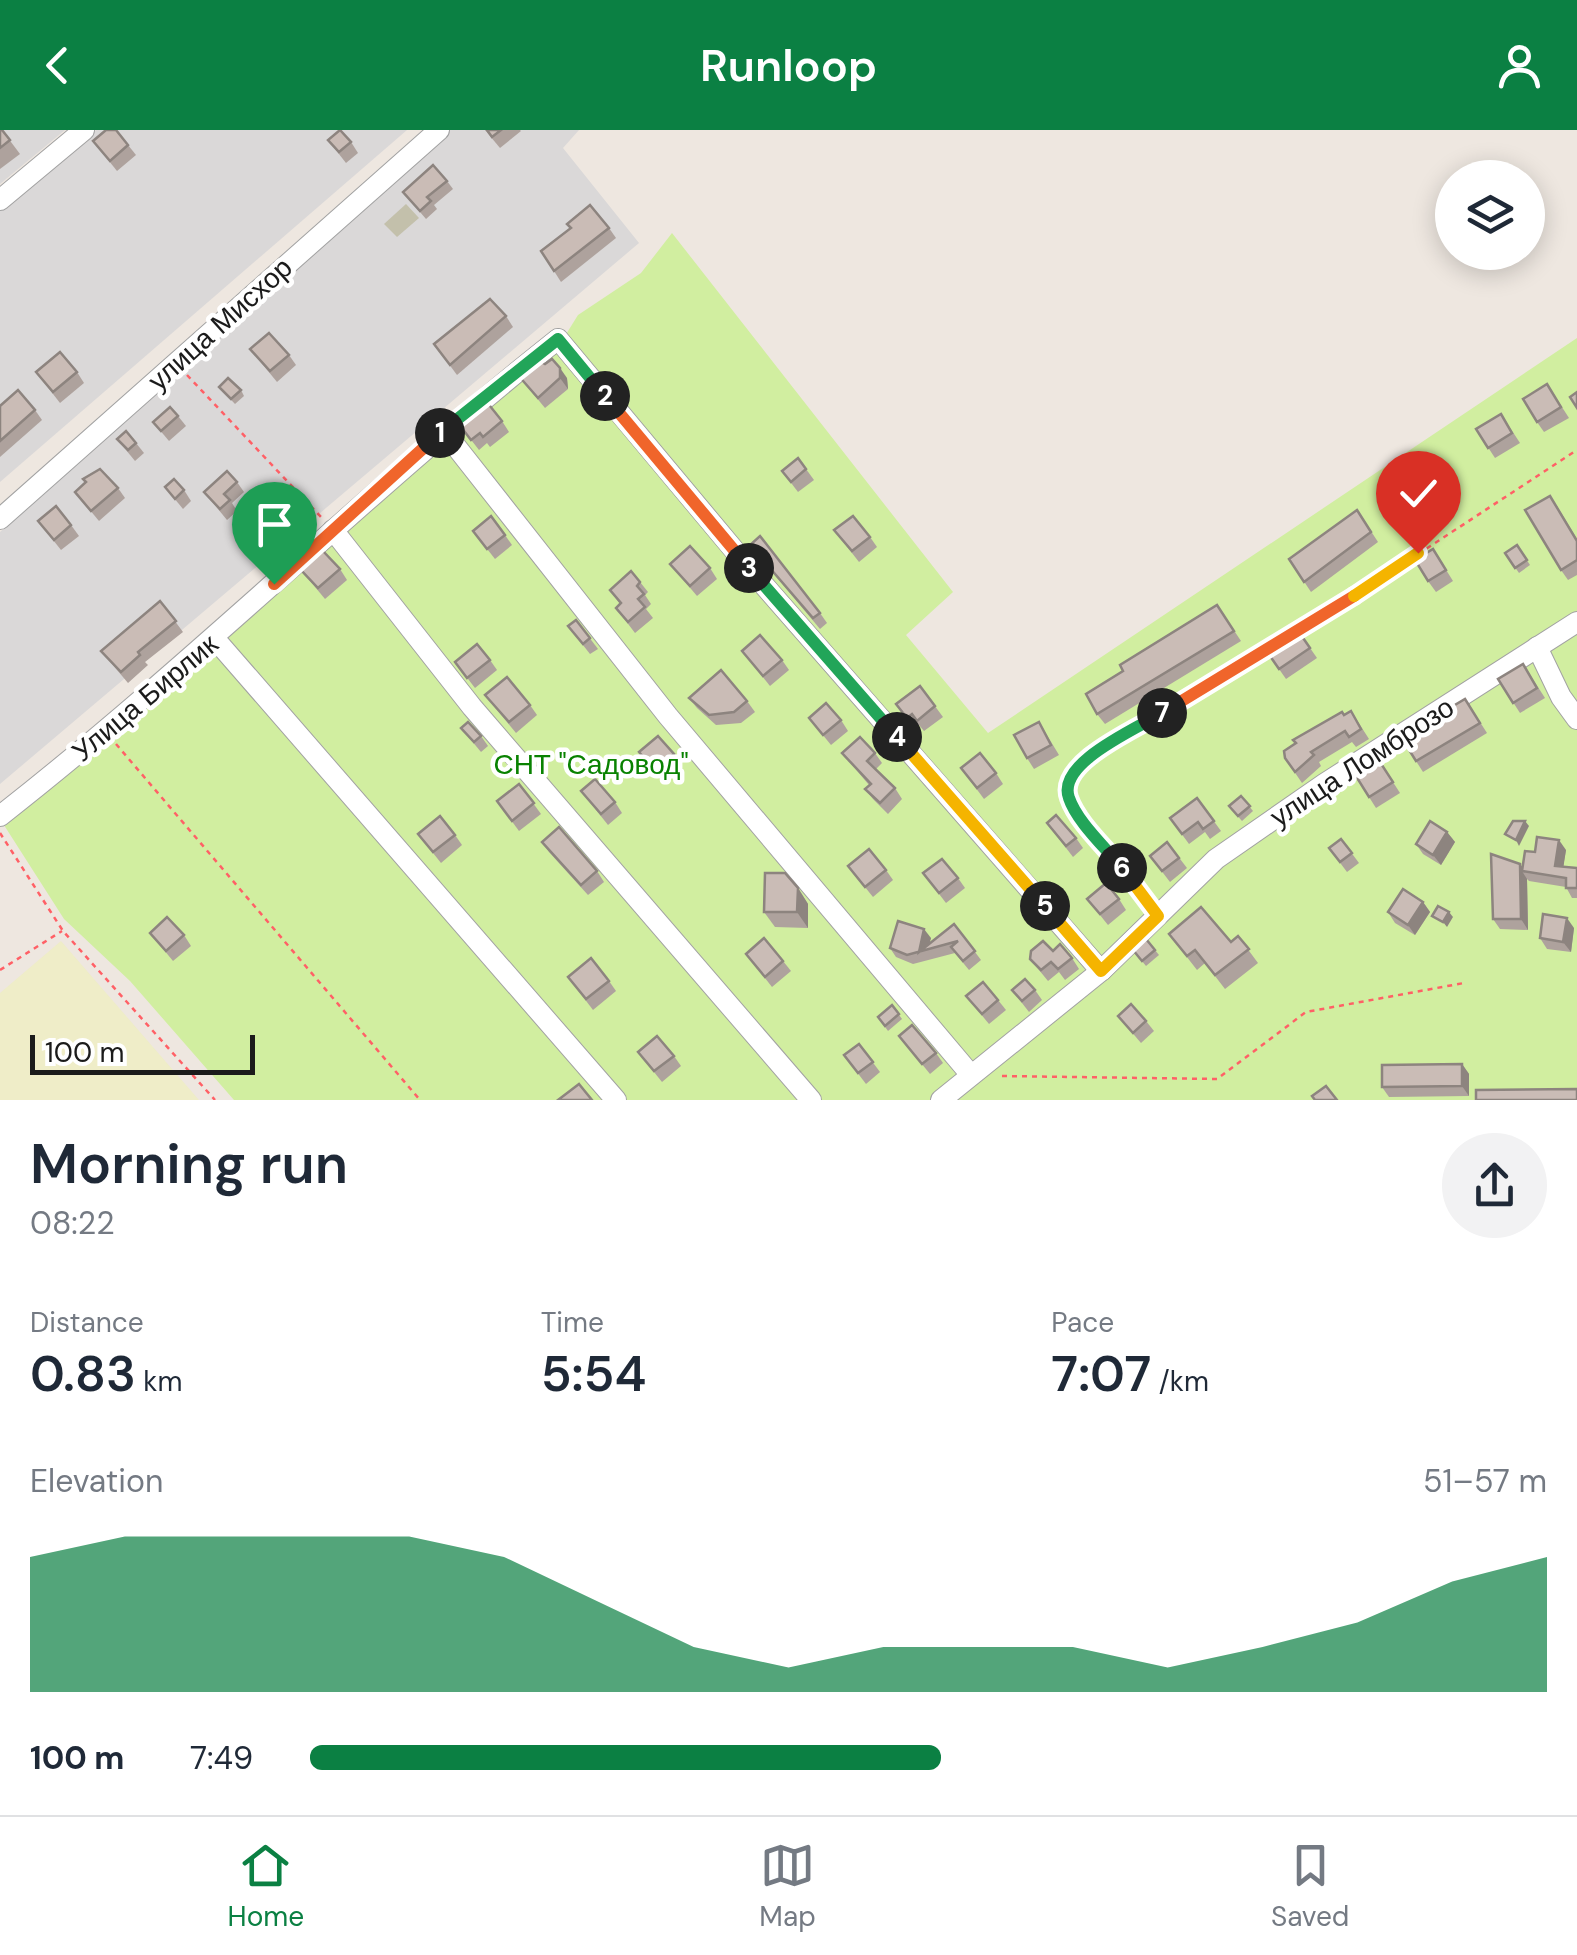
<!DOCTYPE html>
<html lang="en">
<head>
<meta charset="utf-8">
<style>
  body { margin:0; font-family:"DM Sans",sans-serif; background:#f2f2f3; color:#1f2937; height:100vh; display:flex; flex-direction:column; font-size:38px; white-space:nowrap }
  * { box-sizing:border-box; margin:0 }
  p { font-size:32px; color:#747a83 }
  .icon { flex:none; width:55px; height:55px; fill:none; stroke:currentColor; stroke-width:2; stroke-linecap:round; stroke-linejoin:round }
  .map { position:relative; height:970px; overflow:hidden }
  .sheet { display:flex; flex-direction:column; background:#fff; flex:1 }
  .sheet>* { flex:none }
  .controls { position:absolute; left:1435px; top:30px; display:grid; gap:20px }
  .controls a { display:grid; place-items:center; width:110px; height:110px; border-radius:50%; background:#fff; box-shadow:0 5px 25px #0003; font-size:50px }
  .scale { position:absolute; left:30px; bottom:25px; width:225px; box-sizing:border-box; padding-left:10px; border:5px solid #1b1b1b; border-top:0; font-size:28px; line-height:35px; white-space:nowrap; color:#1b1b1b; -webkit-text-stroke:8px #fff; paint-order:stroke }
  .pin { position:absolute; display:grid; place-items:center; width:85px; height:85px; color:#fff; margin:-102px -42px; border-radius:50% 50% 50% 0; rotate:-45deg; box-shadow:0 0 10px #0007 }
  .pin .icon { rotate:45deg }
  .km { position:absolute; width:50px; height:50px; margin:-25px; border-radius:50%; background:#222; color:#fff; font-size:28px; line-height:50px; text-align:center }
  .round { display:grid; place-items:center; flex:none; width:105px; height:105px; border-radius:52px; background:#f2f2f3 }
  .overview { display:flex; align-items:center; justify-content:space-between; height:170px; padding:0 30px }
  h1 { font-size:55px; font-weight:600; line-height:75px }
  .figures { display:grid; grid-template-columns:repeat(3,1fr); gap:15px; height:170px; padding:10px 30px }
  .figures div { display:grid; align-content:center }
  .figures b { font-size:50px; font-weight:600 }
  .figures small { font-size:28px; font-weight:400 }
  .figures p { font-size:28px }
  .chart { height:280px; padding:20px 30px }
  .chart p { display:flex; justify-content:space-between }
  .chart svg { width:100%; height:180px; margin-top:10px; fill:#0b8043; opacity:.7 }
  ul { padding:0 30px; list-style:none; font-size:32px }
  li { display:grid; grid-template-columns:160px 120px 1fr; align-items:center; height:75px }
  li i { height:25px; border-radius:12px; background:#0b8043 }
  header { display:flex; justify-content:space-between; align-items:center; height:130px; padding:0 30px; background:#0b8043; color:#fff; font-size:45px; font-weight:600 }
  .tab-bar { display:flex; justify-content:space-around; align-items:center; height:140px; border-top:2px solid #e0e1e3; background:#fff; font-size:28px; color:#747a83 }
  .tab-bar a { display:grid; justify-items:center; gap:5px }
  .tab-bar .active { color:#0b8043 }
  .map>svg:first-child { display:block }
</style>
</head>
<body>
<header><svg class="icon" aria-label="back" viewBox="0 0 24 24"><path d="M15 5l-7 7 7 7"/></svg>Runloop<svg class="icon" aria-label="person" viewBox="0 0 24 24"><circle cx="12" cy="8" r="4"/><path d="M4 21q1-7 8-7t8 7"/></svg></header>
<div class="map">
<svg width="1577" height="970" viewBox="0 0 1577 970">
  <rect width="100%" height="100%" fill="#eee7e0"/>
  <g fill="#dad8d8">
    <path d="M0,0H65L0,54Z"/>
    <path d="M96,0H407L0,352V81Z"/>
    <path d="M447,0H579L563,18L639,113L0,654V402Z"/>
  </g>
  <path fill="#c3c0ab" d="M406,74L419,88L397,107L384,94Z"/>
  <path fill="#efedc8" d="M61,811L199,970H0V863Z"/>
  <path fill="#d1eea0" d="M672,103L953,462L906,505L988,603L1577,208V970H234L130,851L64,789L2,692L455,301L555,222L578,185L641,143Z"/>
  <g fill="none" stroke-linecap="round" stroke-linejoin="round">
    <defs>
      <g id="minor">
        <path d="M0,70L84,0"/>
        <path d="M443,300L668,586L971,945"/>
        <path d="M0,389L439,0"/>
        <path d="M333,400L472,577L811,970"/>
        <path d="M215,509L616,970"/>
        <path d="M1537,517L1561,567L1577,589"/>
        <path d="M0,686C193,535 366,362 558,209L755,445L1101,841"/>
        <path d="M941,970L1101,841L1216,729L1324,654L1577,492"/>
      </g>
    </defs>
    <use href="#minor" stroke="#a2a2a2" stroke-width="22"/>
    <g stroke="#ff6066" stroke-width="2.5" stroke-dasharray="5 5" stroke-linecap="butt">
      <path d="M187,245L322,388"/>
      <path d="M116,614L420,970"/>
      <path d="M0,703L63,801L215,970"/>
      <path d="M1148,773L1069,670L1066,652L1076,635L1336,478L1577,320"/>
      <path d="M0,840L62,801"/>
      <path d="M1002,946L1217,949L1306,882L1464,853"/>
    </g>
    <use href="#minor" stroke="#fff" stroke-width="20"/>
  </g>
  <g fill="#aea29d">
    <path d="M0,0H2L20,24L0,39Z"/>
    <path d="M485,0H520L521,1L500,18Z"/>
    <path d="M328,10L351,12L358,23L346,33Z"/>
    <path d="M93,11L128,15L136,25L117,41Z"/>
    <path d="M447,51L453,59L434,75L437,79L426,89L403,62Z"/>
    <path d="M609,98L616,108L561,152L554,141Z"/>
    <path d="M506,186L513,197L457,245L434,214Z"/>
    <path d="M250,219L289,225L296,235L277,252Z"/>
    <path d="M36,242H77L84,253L60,273Z"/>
    <path d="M517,244L567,248L568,259L545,278Z"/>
    <path d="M1547,254L1569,288L1544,302L1537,292Z"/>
    <path d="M219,257L241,260L244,266L235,274Z"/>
    <path d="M0,276L35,280L42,290L0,327Z"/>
    <path d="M1501,284L1520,313L1495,328L1476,299Z"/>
    <path d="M178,286L186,296L169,311L153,292Z"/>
    <path d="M502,291L509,302L490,317L487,313L479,320L458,293Z"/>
    <path d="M117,309L136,313L144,323L135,331Z"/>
    <path d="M806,339L814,350L798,362L782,341Z"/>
    <path d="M237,352L244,362L232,373L237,381L227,390L204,362Z"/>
    <path d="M165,357L184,360L191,371L183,379Z"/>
    <path d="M118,358L125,368L99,391L75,362Z"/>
    <path d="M1557,376L1577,409V445L1568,450L1561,440Z"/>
    <path d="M1357,380L1378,412L1311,462L1289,429Z"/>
    <path d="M38,391L71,395L79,406L61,420Z"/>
    <path d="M834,400L870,407L877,417L859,432Z"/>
    <path d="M473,401L505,405L512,415L495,429Z"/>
    <path d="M750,415L820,483L827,493L820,499Z"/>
    <path d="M1517,415L1530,435L1519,443L1505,423Z"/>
    <path d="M1433,419L1453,451L1436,462L1428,451Z"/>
    <path d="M670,434L710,438L717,449L697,466Z"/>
    <path d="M340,439L347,450L325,469L301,440Z"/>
    <path d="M640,452L648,462L645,465L651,474L646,479L653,488L635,503L616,478L620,474L610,460Z"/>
    <path d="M160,471L183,502L145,532L148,535L128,553L101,521Z"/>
    <path d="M1217,475L1241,511L1105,594L1097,584L1123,541Z"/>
    <path d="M576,490L598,519L590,524L568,496Z"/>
    <path d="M1301,505L1317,528L1286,549L1270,526Z"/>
    <path d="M742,521L782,530L789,540L770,556Z"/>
    <path d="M490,530L497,540L475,558L455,532Z"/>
    <path d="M1523,534L1545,568L1520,583L1498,549Z"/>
    <path d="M920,556L943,587L924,601L919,595L914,598L896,574Z"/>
    <path d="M485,565L530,575L537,585L516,603Z"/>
    <path d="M689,568L747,571L755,582L741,593L716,595L697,578Z"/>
    <path d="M1465,569L1487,603L1423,642L1416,631Z"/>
    <path d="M1351,581L1369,609L1356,617L1352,612L1319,632L1321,636L1302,653L1285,628Z"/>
    <path d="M809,588L841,590L848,601L831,615Z"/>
    <path d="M1039,592L1059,625L1034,639L1027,628Z"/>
    <path d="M461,598L481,606L488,616L481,622Z"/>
    <path d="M639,622L674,624L681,635L662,651Z"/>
    <path d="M842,623H875L882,633L876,639L895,658L902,669L888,684L873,669L865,659L869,655Z"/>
    <path d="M1378,629L1400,663L1376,678L1369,667Z"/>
    <path d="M961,638L996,643L1003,654L984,669Z"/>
    <path d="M519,654L541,684L519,701L497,671Z"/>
    <path d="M581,661L615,672L622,683L608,695Z"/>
    <path d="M1241,666L1253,681L1242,691L1229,676Z"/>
    <path d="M1197,668L1221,701L1210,709L1205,702L1189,714L1170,688Z"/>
    <path d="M1047,693L1076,708L1083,718L1073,727Z"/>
    <path d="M1447,702L1455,712L1441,735L1423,724L1416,714Z"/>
    <path d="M418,704L455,705L462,715L441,733Z"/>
    <path d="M1341,709L1359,733L1347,742L1329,718Z"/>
    <path d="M542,712L597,741L604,752L588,765L549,722Z"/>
    <path d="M1167,712L1187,738L1170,752L1150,726Z"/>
    <path d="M1566,720L1563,737L1577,738V768H1572L1566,757L1529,751L1527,749L1528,800L1500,799L1493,789L1520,734L1522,737L1535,722Z"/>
    <path d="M848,736L886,740L893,750L873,767Z"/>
    <path d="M923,743L958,748L965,758L946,773Z"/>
    <path d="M798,758L808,774V798L775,797L764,782Z"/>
    <path d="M1087,769H1119L1126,780L1108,795Z"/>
    <path d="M1423,772L1430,782L1415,805L1395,793L1388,782Z"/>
    <path d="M954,794L981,830L969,840L955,823L913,834L896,827L890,818L931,808L929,814Z"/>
    <path d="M1574,798L1571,822L1547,819L1540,808Z"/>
    <path d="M150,803L184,805L191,816L173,831Z"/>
    <path d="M1169,804L1231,812L1238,806L1258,833L1225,859L1205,833L1197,840Z"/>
    <path d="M1146,809L1159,825L1146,836L1133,820Z"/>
    <path d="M1053,821L1072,828L1079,839L1065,850L1059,842L1048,851L1030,829Z"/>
    <path d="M746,824L783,831L791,841L772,857Z"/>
    <path d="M568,847L609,851L616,861L593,880Z"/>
    <path d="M1012,860H1035L1042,870L1029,882Z"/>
    <path d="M966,866L998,870L1006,880L989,894Z"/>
    <path d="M892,875L902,889L888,901L878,887Z"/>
    <path d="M1118,886L1146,891L1154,901L1141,913Z"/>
    <path d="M899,906L936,923L943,933L930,944Z"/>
    <path d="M859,914L880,942L866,954L844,925Z"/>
    <path d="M638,922L674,926L681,936L662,952Z"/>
    <path d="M1462,934L1469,944V966L1389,967L1382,957Z"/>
  </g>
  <g fill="#8d847f">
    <path d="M560,238L567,248L568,259L560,248Z"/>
    <path d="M1525,691L1529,696L1519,716L1516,710Z"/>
    <path d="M1447,702L1455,712L1441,735L1433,725Z"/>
    <path d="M1559,710L1566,720L1562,746L1555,736Z"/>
    <path d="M1520,734L1526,742L1522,741L1527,749L1528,800L1521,789Z"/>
    <path d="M798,758L808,774V798L797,782Z"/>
    <path d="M1423,772L1430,782L1415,805L1408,795Z"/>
    <path d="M1449,782L1453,787L1447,797L1443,792Z"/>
    <path d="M1567,788L1574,798L1571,822L1563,812Z"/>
    <path d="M924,799L931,808L928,819L919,822Z"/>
    <path d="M1462,934L1469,944V966L1462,956Z"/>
  </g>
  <g fill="#cabcb6" stroke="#8d847f" stroke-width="2.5">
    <path d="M0,0H2L10,10L0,18Z"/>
    <path d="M106,0H116L128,15L110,31L93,11Z"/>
    <path d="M340,0L351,12L339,22L328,10Z"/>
    <path d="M487,0H501L492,7Z"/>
    <path d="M433,35L447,51L427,67L431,71L420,81L403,62Z"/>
    <path d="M590,75L609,98L554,141L541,121L571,98L567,94Z"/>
    <path d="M490,169L506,186L450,235L434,214Z"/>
    <path d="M269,203L289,225L270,241L250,219Z"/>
    <path d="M60,222L77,242L53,262L36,242Z"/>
    <path d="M536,229L545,234L552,229L560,238V248L538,268L517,244Z"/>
    <path d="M228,248L241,260L231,269L219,257Z"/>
    <path d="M1547,254L1561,277L1537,292L1523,269Z"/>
    <path d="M18,260L35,280L0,311V276Z"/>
    <path d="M1577,262V278L1570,267Z"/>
    <path d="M486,271L502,291L483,307L480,303L471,310L458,293Z"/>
    <path d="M170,277L178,286L161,301L153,292Z"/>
    <path d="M1501,284L1512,303L1488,318L1476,299Z"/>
    <path d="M126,301L136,313L128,320L117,309Z"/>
    <path d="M798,328L806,339L791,352L782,341Z"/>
    <path d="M100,339L118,358L91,381L75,362L86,352L83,349Z"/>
    <path d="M227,341L237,352L224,364L230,370L220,379L204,362Z"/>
    <path d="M174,349L184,360L175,369L165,357Z"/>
    <path d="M1550,366L1577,411V430L1561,440L1525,380Z"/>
    <path d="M56,376L71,395L54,410L38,391Z"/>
    <path d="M1357,380L1371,402L1304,452L1289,429Z"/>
    <path d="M491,386L505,405L487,419L473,401Z"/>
    <path d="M853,386L870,407L852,421L834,400Z"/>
    <path d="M760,406L820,483L813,488L750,415Z"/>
    <path d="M1517,415L1527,430L1515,438L1505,423Z"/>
    <path d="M690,416L710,438L690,456L670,434Z"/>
    <path d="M1433,419L1446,440L1428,451L1415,430Z"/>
    <path d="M322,420L340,439L318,458L301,440Z"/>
    <path d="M631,441L640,452L637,456L644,464L638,469L645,477L628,492L616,478L621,473L610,460Z"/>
    <path d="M160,471L176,491L138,522L140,525L121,542L101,521Z"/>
    <path d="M1217,475L1234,501L1097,584L1086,564L1123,541L1120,535Z"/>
    <path d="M576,490L590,508L583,514L568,496Z"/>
    <path d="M760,505L782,530L763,546L742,521Z"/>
    <path d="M1301,505L1310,518L1279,539L1270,526Z"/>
    <path d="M477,514L490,530L467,548L455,532Z"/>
    <path d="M1523,534L1537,558L1513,573L1498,549Z"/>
    <path d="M721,540L747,571L734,582L709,585L689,568Z"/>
    <path d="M507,547L530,575L509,592L485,565Z"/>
    <path d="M920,556L935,576L917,591L912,584L907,588L896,574Z"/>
    <path d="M1465,569L1480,593L1416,631L1401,607Z"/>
    <path d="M826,573L841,590L823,605L809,588Z"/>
    <path d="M1351,581L1361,599L1349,607L1345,601L1311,622L1314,625L1295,642L1285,628L1284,621L1296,613L1293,610L1342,582L1344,585Z"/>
    <path d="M468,592L481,606L474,612L461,598Z"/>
    <path d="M1039,592L1051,615L1027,628L1014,605Z"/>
    <path d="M658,606L674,624L655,641L639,622Z"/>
    <path d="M860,607L875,623L867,631L895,658L880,673L865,659L871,654L842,623Z"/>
    <path d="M980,623L996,643L977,658L961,638Z"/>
    <path d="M1378,629L1393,652L1369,667L1354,643Z"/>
    <path d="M595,649L615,672L601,684L581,661Z"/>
    <path d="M519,654L534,673L512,691L497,671Z"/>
    <path d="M1241,666L1250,676L1238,686L1229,676Z"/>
    <path d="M1197,668L1214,691L1203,699L1198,692L1182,704L1170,688Z"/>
    <path d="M1056,685L1076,708L1066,716L1047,693Z"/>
    <path d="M440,686L455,705L433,722L418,704Z"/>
    <path d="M1430,691L1447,702L1433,725L1416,714Z"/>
    <path d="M1513,691H1525L1516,710L1505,704Z"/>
    <path d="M559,697L597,741L581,755L542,712Z"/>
    <path d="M1537,707L1559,710L1555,736L1577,738V758H1566V748L1522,741L1525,721L1535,722Z"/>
    <path d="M1341,709L1352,723L1340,732L1329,718Z"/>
    <path d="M1167,712L1179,728L1162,741L1150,726Z"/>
    <path d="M869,719L886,740L865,757L848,736Z"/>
    <path d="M1491,724L1520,734L1521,789H1493Z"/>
    <path d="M942,729L958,748L939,763L923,743Z"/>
    <path d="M765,743H785L798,758L797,782H764Z"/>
    <path d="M1106,753L1119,769L1100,784L1087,769Z"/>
    <path d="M1403,759L1423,772L1408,795L1388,782Z"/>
    <path d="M1438,776L1449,782L1443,792L1432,786Z"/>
    <path d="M1201,777L1231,812L1238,806L1249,819L1215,845L1195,820L1187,826L1169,804Z"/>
    <path d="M1543,784L1567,788L1563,812L1540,808Z"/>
    <path d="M167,787L184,805L166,821L150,803Z"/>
    <path d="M898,791L924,799L919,822L954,794L975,821L963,831L951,817L958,811L907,825L890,818Z"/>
    <path d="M764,808L783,831L765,847L746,824Z"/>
    <path d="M1146,809L1155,820L1142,831L1133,820Z"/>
    <path d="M1043,811L1053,821L1060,814L1072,828L1058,839L1051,832L1041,840L1030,829L1031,821Z"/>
    <path d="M591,828L609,851L586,869L568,847Z"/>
    <path d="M1025,849L1035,860L1022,871L1012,860Z"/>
    <path d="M983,852L998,870L982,884L966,866Z"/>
    <path d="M1131,874L1146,891L1133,903L1118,886Z"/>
    <path d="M892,875L899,884L885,896L878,887Z"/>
    <path d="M912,895L936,923L922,934L899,906Z"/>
    <path d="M657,906L674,926L654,941L638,922Z"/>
    <path d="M859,914L873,932L858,943L844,925Z"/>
    <path d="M1462,934V956L1382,957V935Z"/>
    <path d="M579,954L592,970H558Z"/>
    <path d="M1326,956L1337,970H1315L1312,966Z"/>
    <path d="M1577,959V970H1476V960Z"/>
  </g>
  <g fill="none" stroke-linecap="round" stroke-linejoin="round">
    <defs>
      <path id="split-1" d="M274,454L440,303"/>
      <path id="split-2" d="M440,303L558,209L605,266"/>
      <path id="split-3" d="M605,266L749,438"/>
      <path id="split-4" d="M749,438L897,607"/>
      <path id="split-5" d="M897,607L1045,776"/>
      <path id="split-6" d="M1045,776L1101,841L1158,786L1122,738"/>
      <path id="split-7" d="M1122,738C1106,718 1077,692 1069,668C1056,633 1136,599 1162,583"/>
      <path id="split-8" d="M1162,583L1354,466"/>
      <path id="split-9" d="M1354,466L1418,423"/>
    </defs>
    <use href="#split-1" stroke="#fff" stroke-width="20"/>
    <use href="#split-2" stroke="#fff" stroke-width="20"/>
    <use href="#split-3" stroke="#fff" stroke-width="20"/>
    <use href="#split-4" stroke="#fff" stroke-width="20"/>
    <use href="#split-5" stroke="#fff" stroke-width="20"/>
    <use href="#split-6" stroke="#fff" stroke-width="20"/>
    <use href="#split-7" stroke="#fff" stroke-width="20"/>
    <use href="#split-8" stroke="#fff" stroke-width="20"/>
    <use href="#split-9" stroke="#fff" stroke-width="20"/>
    <use href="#split-1" stroke="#f0652b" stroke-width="12"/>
    <use href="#split-2" stroke="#22a559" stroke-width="12"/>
    <use href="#split-3" stroke="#f0652b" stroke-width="12"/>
    <use href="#split-4" stroke="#22a559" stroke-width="12"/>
    <use href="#split-5" stroke="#f5b400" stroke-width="12"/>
    <use href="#split-6" stroke="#f5b400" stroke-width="12"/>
    <use href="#split-7" stroke="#22a559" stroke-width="12"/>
    <use href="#split-8" stroke="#f0652b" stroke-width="12"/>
    <use href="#split-9" stroke="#f5b400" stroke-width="12"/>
  </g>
  <g text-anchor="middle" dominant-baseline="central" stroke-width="9" stroke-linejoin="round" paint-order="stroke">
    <g font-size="28" fill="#1b1b1b" stroke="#fff">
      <text transform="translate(220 194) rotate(-42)">улица Мисхор</text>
      <text transform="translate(145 568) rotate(-40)">Улица Бирлик</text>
      <text transform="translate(1362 632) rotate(-33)">улица Ломброзо</text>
    </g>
    <g font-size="28" fill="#098201" stroke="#fff">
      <text x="591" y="634">СНТ "Садовод"</text>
    </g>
  </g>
</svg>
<div class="controls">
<a><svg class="icon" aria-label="layers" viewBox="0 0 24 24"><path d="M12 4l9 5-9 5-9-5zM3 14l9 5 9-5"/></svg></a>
</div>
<div class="scale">100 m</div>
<div class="pin" style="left:274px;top:454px;background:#1e9e55"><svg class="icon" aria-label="arrive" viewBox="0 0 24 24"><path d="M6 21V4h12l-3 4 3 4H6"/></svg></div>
<div class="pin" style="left:1418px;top:423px;background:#d93025"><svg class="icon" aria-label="check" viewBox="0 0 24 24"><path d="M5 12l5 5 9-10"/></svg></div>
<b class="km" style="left:440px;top:303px">1</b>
<b class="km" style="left:605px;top:266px">2</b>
<b class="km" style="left:749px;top:438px">3</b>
<b class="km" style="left:897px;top:607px">4</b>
<b class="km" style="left:1045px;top:776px">5</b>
<b class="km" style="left:1122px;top:738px">6</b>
<b class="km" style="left:1162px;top:583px">7</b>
</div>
<section class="sheet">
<div class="overview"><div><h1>Morning run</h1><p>08:22</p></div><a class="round"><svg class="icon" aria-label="share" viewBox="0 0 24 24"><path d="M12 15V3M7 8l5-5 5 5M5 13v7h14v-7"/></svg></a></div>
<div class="figures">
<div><p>Distance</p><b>0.83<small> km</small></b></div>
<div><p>Time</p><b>5:54</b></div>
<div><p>Pace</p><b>7:07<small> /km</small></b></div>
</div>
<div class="chart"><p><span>Elevation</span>51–57 m</p>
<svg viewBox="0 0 160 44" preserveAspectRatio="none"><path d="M0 44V11L10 6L20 6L30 6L40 6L50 11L60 22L70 33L80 38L90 33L100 33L110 33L120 38L130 33L140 27L150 17L160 11V44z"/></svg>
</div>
<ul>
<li><b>100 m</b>7:49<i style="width:51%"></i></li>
</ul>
</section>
<nav class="tab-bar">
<a class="active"><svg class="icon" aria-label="home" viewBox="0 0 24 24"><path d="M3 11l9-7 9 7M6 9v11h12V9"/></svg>Home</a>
<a><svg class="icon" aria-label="map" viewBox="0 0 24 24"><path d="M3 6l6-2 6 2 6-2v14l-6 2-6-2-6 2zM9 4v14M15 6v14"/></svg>Map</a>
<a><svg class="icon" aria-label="saved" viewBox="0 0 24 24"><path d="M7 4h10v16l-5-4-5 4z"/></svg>Saved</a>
</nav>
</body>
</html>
